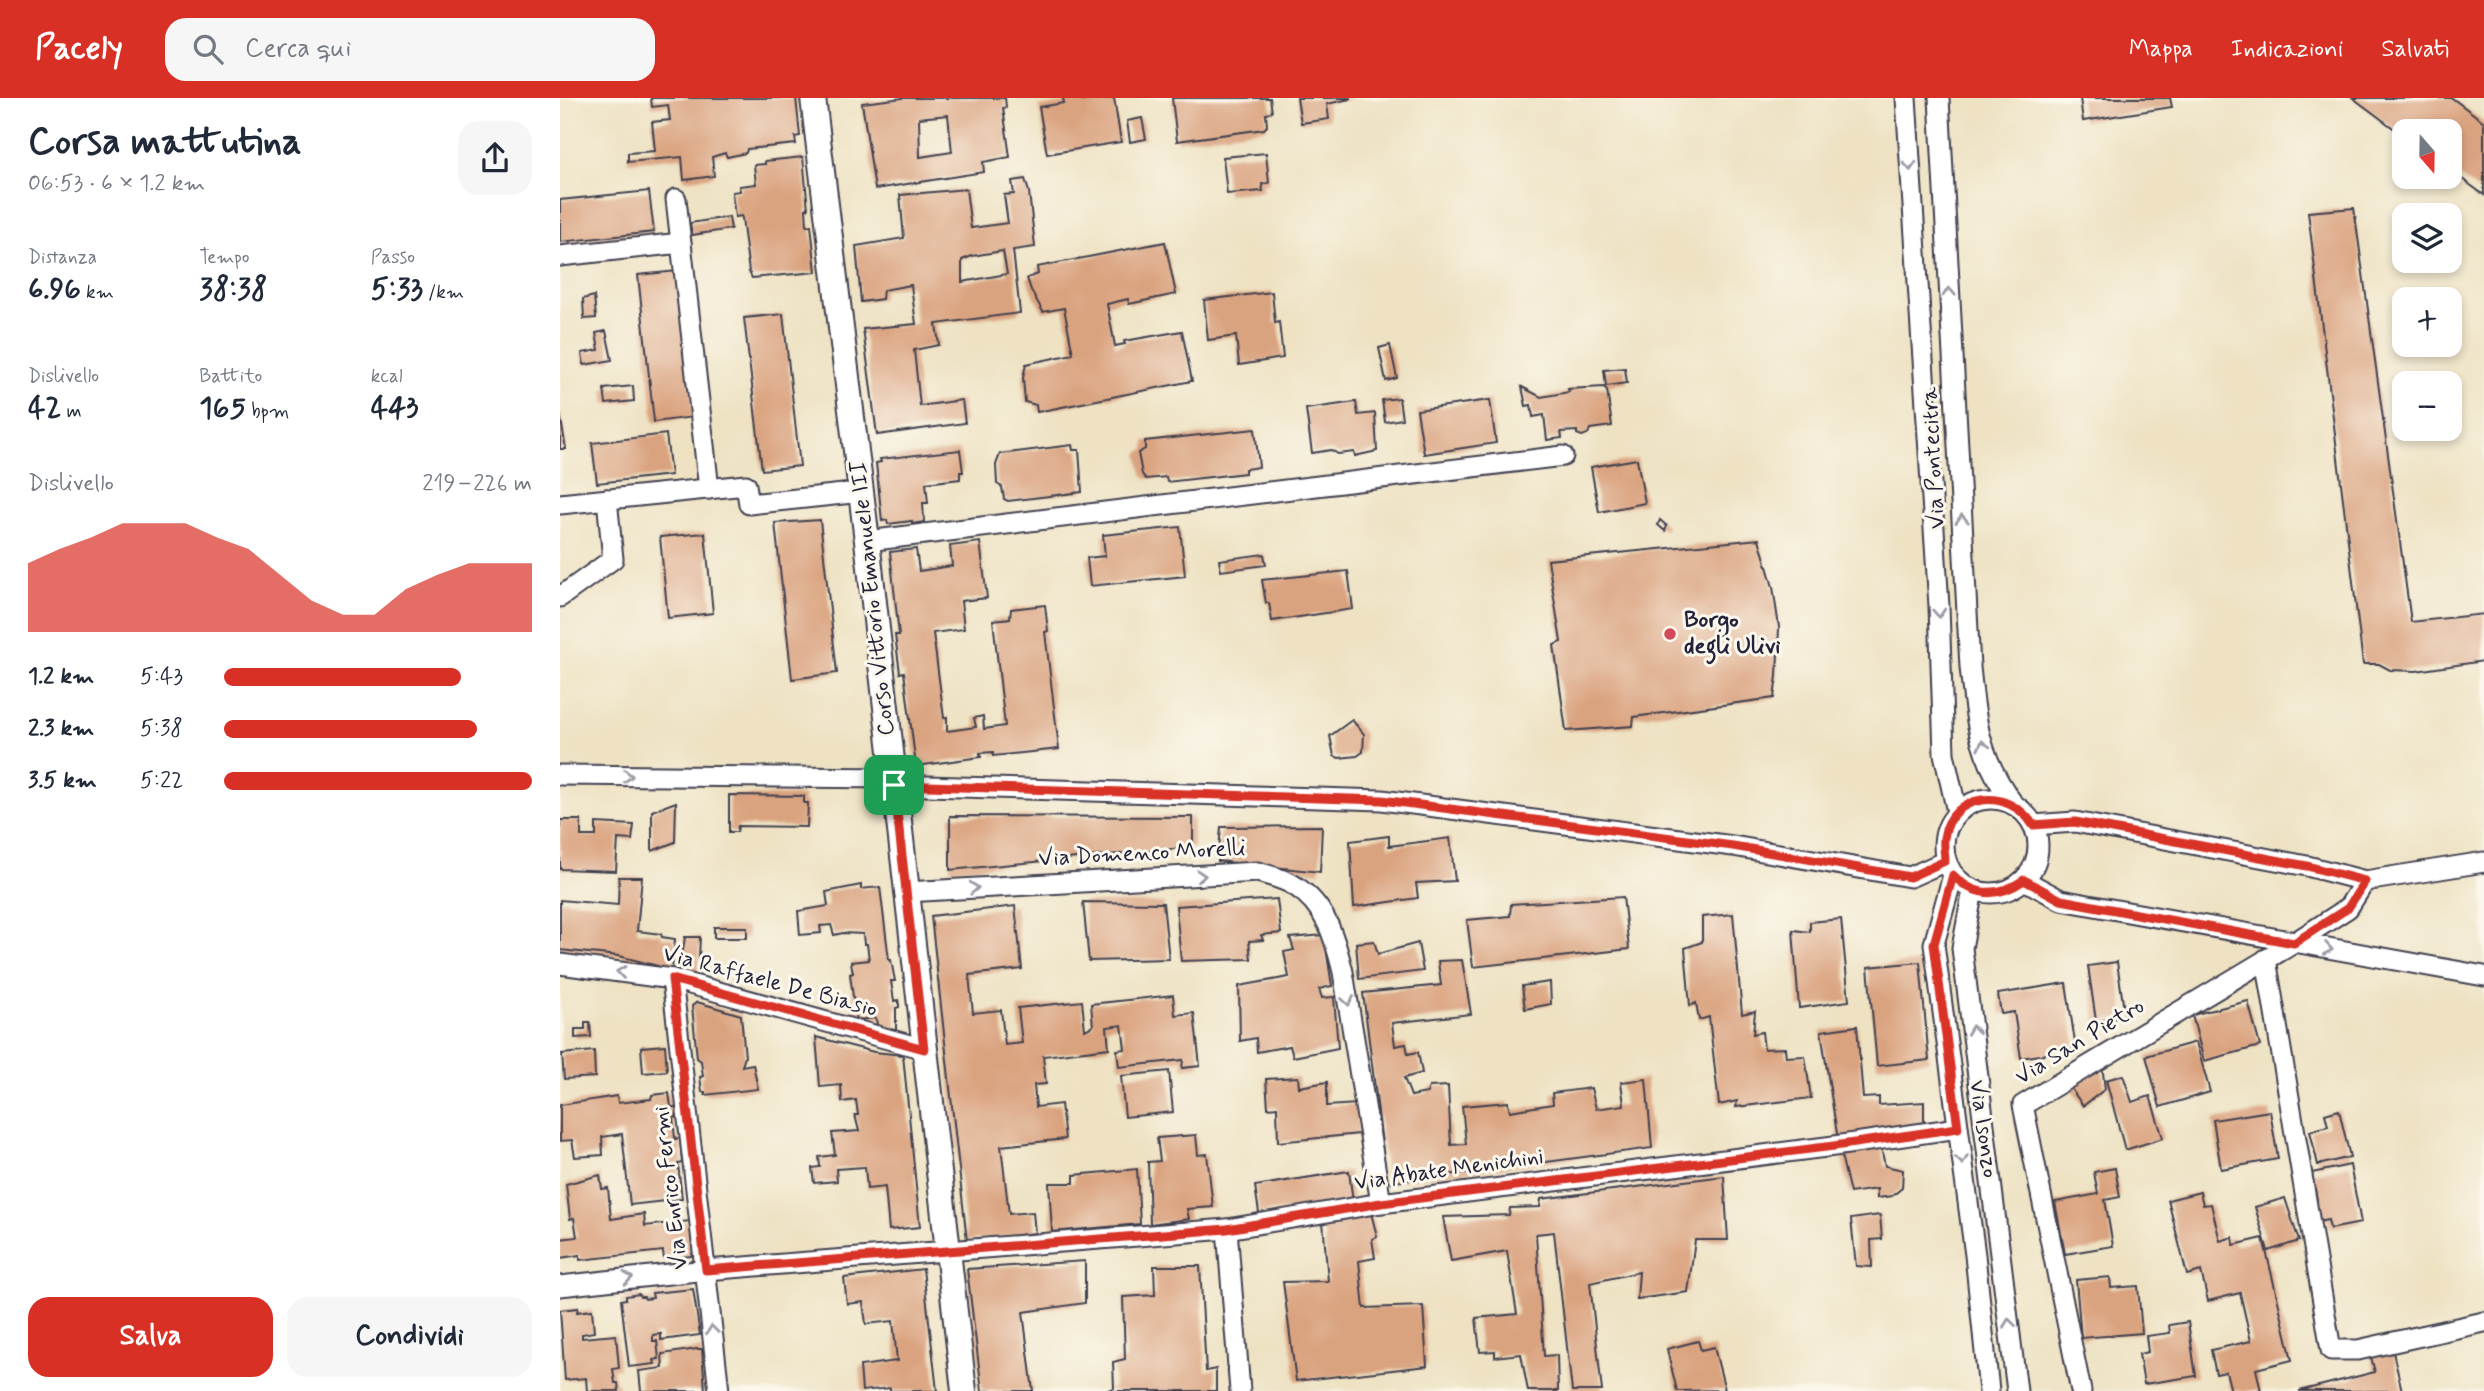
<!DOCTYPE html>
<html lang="it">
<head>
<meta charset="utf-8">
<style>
  body { margin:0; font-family:Mynerve,sans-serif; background:#f6f6f7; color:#1f2937; height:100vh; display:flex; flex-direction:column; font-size:26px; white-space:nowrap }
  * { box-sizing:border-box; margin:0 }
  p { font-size:23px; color:#747a83 }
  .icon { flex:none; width:38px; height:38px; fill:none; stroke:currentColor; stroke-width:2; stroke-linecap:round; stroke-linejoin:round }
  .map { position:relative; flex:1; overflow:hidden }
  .details { display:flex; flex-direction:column; background:#fff; width:560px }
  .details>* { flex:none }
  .needle { width:46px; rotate:160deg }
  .fabs { position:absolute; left:1832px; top:21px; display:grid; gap:14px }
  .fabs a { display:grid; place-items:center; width:70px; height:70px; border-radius:14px; background:#fff; box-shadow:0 4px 10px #0003; font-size:35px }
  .pin { position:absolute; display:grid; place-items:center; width:60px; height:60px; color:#fff; margin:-30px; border-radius:14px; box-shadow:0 4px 10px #0006 }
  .round { display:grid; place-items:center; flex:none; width:74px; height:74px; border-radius:21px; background:#f6f6f7 }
  .overview { display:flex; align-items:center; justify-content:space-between; height:119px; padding:0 28px }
  h1 { font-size:38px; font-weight:800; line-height:52px }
  .figures { display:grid; grid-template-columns:repeat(3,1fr); gap:10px; height:119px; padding:7px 28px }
  .figures div { display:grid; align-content:center }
  .figures b { font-size:30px; font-weight:800 }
  .figures small { font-size:19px; font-weight:400 }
  .figures p { font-size:19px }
  .chart { height:196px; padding:14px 28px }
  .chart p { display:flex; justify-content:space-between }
  .chart svg { width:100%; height:126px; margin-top:7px; fill:#d93025; opacity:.7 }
  .action { display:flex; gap:14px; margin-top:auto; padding:14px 28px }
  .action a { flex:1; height:80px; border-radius:21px; background:#d93025; color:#fff; font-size:28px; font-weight:800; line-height:80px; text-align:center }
  .action a+a { background:#f6f6f7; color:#1f2937 }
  ul { padding:0 28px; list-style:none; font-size:23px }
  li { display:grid; grid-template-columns:112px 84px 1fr; align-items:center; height:52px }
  li i { height:18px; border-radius:9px; background:#d93025 }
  header { display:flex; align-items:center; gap:42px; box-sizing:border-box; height:98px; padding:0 35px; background:#d93025; color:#fff }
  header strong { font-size:33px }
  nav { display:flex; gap:38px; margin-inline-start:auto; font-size:24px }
  .search { width:490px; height:63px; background:#f6f6f7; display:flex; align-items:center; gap:18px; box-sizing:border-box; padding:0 24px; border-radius:21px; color:#747a83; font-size:26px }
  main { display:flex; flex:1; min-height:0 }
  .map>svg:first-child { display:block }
</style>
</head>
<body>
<header>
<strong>Pacely</strong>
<div class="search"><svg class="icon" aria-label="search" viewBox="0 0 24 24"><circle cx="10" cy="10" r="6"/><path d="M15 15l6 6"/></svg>Cerca qui</div>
<nav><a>Mappa</a><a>Indicazioni</a><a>Salvati</a></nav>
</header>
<main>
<section class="details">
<div class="overview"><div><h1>Corsa mattutina</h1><p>06:53 · 6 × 1.2 km</p></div><a class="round"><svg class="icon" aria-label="share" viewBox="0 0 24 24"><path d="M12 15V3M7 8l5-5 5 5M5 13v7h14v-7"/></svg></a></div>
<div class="figures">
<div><p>Distanza</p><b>6.96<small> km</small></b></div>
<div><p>Tempo</p><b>38:38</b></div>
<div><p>Passo</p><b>5:33<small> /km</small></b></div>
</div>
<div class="figures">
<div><p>Dislivello</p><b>42<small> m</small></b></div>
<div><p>Battito</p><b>165<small> bpm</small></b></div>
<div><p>kcal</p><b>443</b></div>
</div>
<div class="chart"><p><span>Dislivello</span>219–226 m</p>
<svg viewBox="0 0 160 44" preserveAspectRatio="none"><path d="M0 44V20L10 15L20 11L30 6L40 6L50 6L60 11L70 15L80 24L90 33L100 38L110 38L120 29L130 24L140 20L150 20L160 20V44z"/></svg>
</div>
<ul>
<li><b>1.2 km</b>5:43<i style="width:77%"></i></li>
<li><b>2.3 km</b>5:38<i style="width:82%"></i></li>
<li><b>3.5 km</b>5:22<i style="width:100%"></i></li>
</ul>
<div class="action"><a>Salva</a><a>Condividi</a></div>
</section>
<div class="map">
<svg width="1924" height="1293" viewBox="0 0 1924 1293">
  <rect width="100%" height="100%" fill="#fbf7ec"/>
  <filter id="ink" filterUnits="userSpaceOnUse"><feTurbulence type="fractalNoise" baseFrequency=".0143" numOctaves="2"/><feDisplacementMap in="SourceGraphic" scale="14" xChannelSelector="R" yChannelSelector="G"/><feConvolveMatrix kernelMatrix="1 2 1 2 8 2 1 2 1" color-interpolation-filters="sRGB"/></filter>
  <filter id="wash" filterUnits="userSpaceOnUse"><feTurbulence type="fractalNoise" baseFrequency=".00686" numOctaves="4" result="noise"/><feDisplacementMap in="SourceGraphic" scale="28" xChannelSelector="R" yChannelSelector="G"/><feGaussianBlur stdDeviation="1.57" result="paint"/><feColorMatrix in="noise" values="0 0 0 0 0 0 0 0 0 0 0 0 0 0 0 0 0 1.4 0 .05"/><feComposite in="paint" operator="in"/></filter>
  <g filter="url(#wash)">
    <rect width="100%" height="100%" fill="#eee2c3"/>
    <g id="blocks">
      <g fill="#daa37f" fill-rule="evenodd">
        <path d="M91,0H236L240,38L235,39L236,46L187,51L186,55L167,59L165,55L152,59L154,78L124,82L122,59L68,64V55L95,53L92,24L110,22L108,7L92,9Z"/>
        <path d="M343,0H445L446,9L443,10L450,59L423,64L424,74L315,91L302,5ZM388,17L392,54L360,59L359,20Z"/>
        <path d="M503,0H521L522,2L554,0L561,44L487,56L479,9L504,5Z"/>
        <path d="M612,0H710L712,14L706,16L707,28L704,31L617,43Z"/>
        <path d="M737,0H790V1L767,6L769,21L741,25Z"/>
        <path d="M1520,0H1610L1612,9L1523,23Z"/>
        <path d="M1793,0H1892L1924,24V97L1890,72V33H1844V38Z"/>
        <path d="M582,20L586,41L570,44L567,23Z"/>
        <path d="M706,55L709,85L702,86L703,93L667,96L663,59Z"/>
        <path d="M243,59L248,111H246L247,128L251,127L256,174L192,180L189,174L182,120L181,118L175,119L172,94L180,93L179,88L196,86L194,67L205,66V63Z"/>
        <path d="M465,81L469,94L475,149L453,152L460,215L376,226L379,247L354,252L360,308L402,302L405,325L317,337L303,231L356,226L351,187L323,192L322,201L301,204L296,148L344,140L340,97L406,91L411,130L448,125L444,97L454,96L452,83ZM443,153L447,176L402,184V162L412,158Z"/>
        <path d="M89,93L94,134L0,144V102Z"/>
        <path d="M1794,110L1851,524L1924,516V563L1856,573L1830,572L1819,566H1803L1748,114Z"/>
        <path d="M169,119L171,131L132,137L130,125Z"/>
        <path d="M605,144L616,196L569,206L568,201L547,206L555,248L565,246L564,243L622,233L632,283L477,314L476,307L465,304L463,280L466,266L513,256L504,210L483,214L471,192L467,180L478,176L477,169Z"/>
        <path d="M118,173L134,319L94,324L78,177Z"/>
        <path d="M712,194L715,225L719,224L723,260L679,267L676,238L648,242L644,202Z"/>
        <path d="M34,198L36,220L24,221L23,201Z"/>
        <path d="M223,216L240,368L202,372L184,220Z"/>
        <path d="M46,233L52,262L24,267L22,255L39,252L36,235Z"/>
        <path d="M830,247L837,280L826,283L819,250Z"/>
        <path d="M1065,270L1067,285L1046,288L1044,272Z"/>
        <path d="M73,288L74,303L46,306L44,291Z"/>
        <path d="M962,289L981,299L1009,294L1008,291L1044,289L1047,292L1052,328L1030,331L1028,336L1022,338L1017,336V333L1001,334L1002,340L987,342L984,317L973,319L971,307L966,308Z"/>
        <path d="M839,300L842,321L825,324L822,302Z"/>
        <path d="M930,302L936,345L864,356L857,312Z"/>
        <path d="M796,304L798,317L815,315L817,353L795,358L794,354L778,356L771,352L752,355L746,311Z"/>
        <path d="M0,315L6,351H0Z"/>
        <path d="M695,331L699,369L685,371V375L607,384L606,379L586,381L582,376L578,355L585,351V343Z"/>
        <path d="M106,336L111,377L37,385L32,345Z"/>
        <path d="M512,347L513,352H519L522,394L448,403L444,401L442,389L437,386L436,367L440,356Z"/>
        <path d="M400,352L403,374H400V381L366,385L368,405H363L364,424L352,426V423L328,426L327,422L322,423L316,365L321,364L320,361Z"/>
        <path d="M1077,361L1085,405L1039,414L1031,369Z"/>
        <path d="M260,422L277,575L232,581L215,425Z"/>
        <path d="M1100,422L1107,428L1105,433L1098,427Z"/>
        <path d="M620,429L625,478L530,488L527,460L545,458L543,437Z"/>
        <path d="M145,435L153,515L108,520L100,439Z"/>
        <path d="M1199,441L1213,489L1219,529L1217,578L1214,600L1074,619L1073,628L1006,633L994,547L1001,544L988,462Z"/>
        <path d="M420,444L427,500L401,503L404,531L373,535L384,620L387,619V633L416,629L414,620L423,618L424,631L445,628L433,522L450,520L451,511L485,507L488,533L485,534L499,651L433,658V654L420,655L421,659L356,668L344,574L340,575L335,537H339L330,454L356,451L359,473L392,468L390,448Z"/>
        <path d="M704,456L706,467L661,473L659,462Z"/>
        <path d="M788,473L793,511L712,523L709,505H706L702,482Z"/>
        <path d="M792,622L804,636L803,654L797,658L779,660L774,658L770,638Z"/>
        <path d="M169,697L244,698V705H248L247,729L178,728L177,734H169Z"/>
        <path d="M116,704L115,744L92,753V713Z"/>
        <path d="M390,718L633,719V749L390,772Z"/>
        <path d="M0,722H21V738H36V725L74,727L72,742L58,741L56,773L0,771Z"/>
        <path d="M762,728L760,774L658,763L661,729Z"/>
        <path d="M829,738V748L890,740L895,783L856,785L858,800L794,809L790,743Z"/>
        <path d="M59,779H82L77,833L101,836L102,839L115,841L112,871L98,873V868L59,858L0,852V802L58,807Z"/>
        <path d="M301,787V791L320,789L329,862H331L335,883H331L334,903L339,902V909L336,910V932L318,934L316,920L296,922L290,876L293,875L291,864L309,862L307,846H304L303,836L283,835L274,837L271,827L260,828L261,835L240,837L238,813L268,808L266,794Z"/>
        <path d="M1063,799L1069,851L913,869L907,822L950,818L951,806Z"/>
        <path d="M717,801L721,835L701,837L703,842L689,843L691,861L621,863L616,808Z"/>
        <path d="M523,804L603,805L609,861L529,863Z"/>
        <path d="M455,808L462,871L409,877L413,915L441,912L445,947L462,945L458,910L522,903L525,932L533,928L531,906L613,897L615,917L634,915L640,968L622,970L623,962L559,969L557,952L565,951L562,927L547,929L549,950L483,958L486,986L474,987L476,1009L501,1006L505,1041L441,1048L449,1116L473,1114L475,1135L407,1143L371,818Z"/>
        <path d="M1173,816L1182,916L1195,913L1193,936L1202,934L1204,951L1225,950L1226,959L1245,958L1251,1000L1176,1009L1177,1003L1159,1007L1149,919L1139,922L1136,905L1130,908L1125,850L1142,844V819Z"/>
        <path d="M1281,821L1289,903L1239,910L1233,832L1250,834V824Z"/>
        <rect x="154" y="829" width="33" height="11"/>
        <path d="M764,837L772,888L759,891L762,900L774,899L778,950L733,959L730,948L697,954L696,940L680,943L679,888L729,879L724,854L734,852L730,840Z"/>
        <path d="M125,839H140L138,880L122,876L123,871L120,870Z"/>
        <path d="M814,843L818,856L858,845L863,873L799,881L796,845Z"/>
        <path d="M902,862L911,916L832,925L835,948L846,946L848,956L858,954L862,975L844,980L851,998L867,995L869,989L888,988L891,1047L906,1046L902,1008L948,1004L950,1013L993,1006L992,995L1031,990L1036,1011L1064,1007L1061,984L1086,981L1092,1050L827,1085L803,895L881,887L878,863Z"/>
        <path d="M1360,864L1369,962L1317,968L1308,869Z"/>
        <path d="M1557,864L1565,919L1536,923L1528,868Z"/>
        <path d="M990,884L991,906L965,911L962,888Z"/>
        <path d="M1506,885L1516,951L1461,960L1454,914L1441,916L1438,896Z"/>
        <path d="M1688,903L1700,948L1644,963L1632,917Z"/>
        <path d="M137,904L181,917L185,959L182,968L193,966L198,991L145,997V994H142L140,979L143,978L141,963L137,960L132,908Z"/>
        <path d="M25,924H30L31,939L15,940V931H25Z"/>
        <path d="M1297,928L1303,1000L1319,999V1007L1364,1004V1029L1278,1042L1261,933Z"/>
        <path d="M256,939L314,954L343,957L360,1129L329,1132L325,1089L307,1091L305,1069L276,1071L277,1083L254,1085L252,1070L260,1069L259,1059L275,1057L272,1035L299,1033L295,1017H298L296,1002L282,1004L281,987L260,989Z"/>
        <path d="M1636,944L1650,994L1600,1009L1586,958Z"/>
        <path d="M105,947L107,973L83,975L81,949Z"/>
        <path d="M34,953L35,979L4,981L2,956Z"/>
        <path d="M1542,967L1545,991L1523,1008L1510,989Z"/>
        <path d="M609,973L613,1014L565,1019L561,978Z"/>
        <path d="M1563,977L1572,1004L1590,998L1603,1040L1565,1052L1546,982Z"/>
        <path d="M738,979L739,989L767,984V1008L797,1006L799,1036L718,1044L717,1009L708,1010L706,981Z"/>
        <path d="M109,995L111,1009H116L117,1019L113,1020L115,1041L120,1040L122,1065L118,1066L122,1101L70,1107L62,1036L42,1039L43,1057L15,1059L12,1042L0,1043V1007L57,998L58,1005L91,1001L92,997Z"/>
        <path d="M1779,1012L1790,1059L1758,1067L1750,1033L1768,1028L1765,1016Z"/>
        <path d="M1710,1013L1718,1061L1661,1071L1653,1022Z"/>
        <path d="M636,1037L638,1057L647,1056L653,1109L627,1111L629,1121L590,1126L588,1064L600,1063L597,1040Z"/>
        <path d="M1321,1049L1325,1068L1343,1072L1342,1090L1332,1098L1317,1100V1091L1290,1095L1280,1053Z"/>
        <path d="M1790,1067L1801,1125L1770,1131L1768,1122L1752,1125L1748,1104L1757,1102L1752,1075Z"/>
        <path d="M1555,1070L1560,1099L1545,1102L1553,1148L1505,1156L1495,1104L1538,1096L1534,1074Z"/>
        <path d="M577,1071L580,1126L492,1134L489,1085H514V1077Z"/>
        <path d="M789,1073L793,1104L699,1115L695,1088Z"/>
        <path d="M40,1077L42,1091L48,1090L51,1121L84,1116L85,1128L130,1123L133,1155L131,1158L104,1161L103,1153L20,1162V1157L0,1160V1141L17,1139L14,1120L10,1121L6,1086Z"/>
        <path d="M1164,1078L1168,1142H1135L1128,1194L1077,1201L1079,1174L1030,1185L1042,1293H1012L994,1134L976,1136L984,1258L997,1257L998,1293H968L961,1256L935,1259V1253L920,1254L916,1220L957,1216L947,1153L891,1163L883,1119L949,1117L950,1110L980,1109L981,1101Z"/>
        <path d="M1640,1094L1643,1107L1651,1106L1660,1143L1673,1139L1674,1147L1703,1140L1732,1262L1696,1271L1701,1293H1671L1666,1274L1656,1276L1651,1252L1691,1243L1680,1195L1648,1203L1641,1173L1627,1177L1608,1102Z"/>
        <path d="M1725,1100L1739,1143L1708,1153L1695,1109Z"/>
        <path d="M811,1115L817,1138L812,1141L815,1160L799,1163L804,1210L863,1208L867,1268L736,1283L723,1184L768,1183L763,1123Z"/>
        <path d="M1320,1117L1322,1141L1311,1142L1312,1169L1296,1168L1291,1121Z"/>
        <path d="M525,1163V1205L463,1214L473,1293H422L407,1171Z"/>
        <path d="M594,1168H640L646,1273L656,1271V1293H545L554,1290L553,1264L565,1261L563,1199L595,1197Z"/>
        <path d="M363,1171L377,1293H330V1290L302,1293L300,1268L337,1263L333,1223L306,1226L303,1204L287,1206L284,1180Z"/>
        <path d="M1550,1179L1551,1190L1578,1188L1582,1235L1521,1240L1516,1182Z"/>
        <path d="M133,1191L140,1237L101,1242V1236L93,1237V1243H97L99,1261L94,1262L95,1266L69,1269L61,1202L66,1201V1198L79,1196L80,1199H84L85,1201L93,1200L92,1195Z"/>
        <path d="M18,1210L17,1214L32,1212L34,1234L22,1236V1240L56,1237L59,1270L53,1271L55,1285H58L59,1293H27L26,1280L5,1282L0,1212Z"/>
        <path d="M1628,1224L1636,1278L1584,1286L1579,1256L1588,1254L1586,1238L1610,1235L1609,1227Z"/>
        <path d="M1138,1243L1141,1252L1154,1249L1165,1292L1117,1293L1107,1251Z"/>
        <path d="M137,1251H142L145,1293H81L79,1273L103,1270L102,1256Z"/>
        <path d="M1833,1254L1842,1293H1739L1815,1274L1811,1259Z"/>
      </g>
    </g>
  </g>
  <g filter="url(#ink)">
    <use href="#blocks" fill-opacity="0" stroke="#413f4f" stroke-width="2"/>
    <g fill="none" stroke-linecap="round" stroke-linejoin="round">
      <defs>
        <g id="minor">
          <path d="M1346,0L1379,508L1384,656L1397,714"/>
          <path d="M1379,0L1410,569C1416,626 1419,659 1454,707"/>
          <path d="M116,101L121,145"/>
          <path d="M0,158L121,145L149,391"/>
          <path d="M0,406L186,387L189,406L302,394"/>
          <path d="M307,443L1003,358"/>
          <path d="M0,499L53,461L47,401"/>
          <path d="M0,677L333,680"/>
          <path d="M334,687L822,702L1173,748L1350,779L1386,763"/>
          <circle cx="1431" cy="748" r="47"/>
          <path d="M1473,727L1515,724L1747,768L1805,783L1924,764"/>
          <path d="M1393,777L1374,846L1415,1157L1429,1293"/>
          <path d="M1464,782L1501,802L1924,878"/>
          <path d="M1413,792L1402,850L1457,1293"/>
          <path d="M346,794L698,774C710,778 725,781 735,788C766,807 775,841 783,874L821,1105"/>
          <path d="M1706,861L1771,1252H1798L1924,1224"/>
          <path d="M0,866L112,881L364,951"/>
          <path d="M112,881L159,1293"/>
          <path d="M667,1131L680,1293"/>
          <path d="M0,1188L146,1172L667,1131L821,1105L1274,1048L1398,1030"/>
          <path d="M1521,1293L1463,1007L1734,845L1788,810L1805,783"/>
        </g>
        <path id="tertiary" d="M253,0L307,443L404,1293"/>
      </defs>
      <use href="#minor" stroke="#413f4f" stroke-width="23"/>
      <use href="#tertiary" stroke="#413f4f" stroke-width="28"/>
      <use href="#minor" stroke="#fff" stroke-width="19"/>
      <use href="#tertiary" stroke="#fff" stroke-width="24"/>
    </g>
    <defs><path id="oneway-chevron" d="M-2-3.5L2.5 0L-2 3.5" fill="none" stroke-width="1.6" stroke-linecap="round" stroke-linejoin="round" transform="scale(1.75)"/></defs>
    <g stroke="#9c9ca7">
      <use href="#oneway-chevron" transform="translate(1350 68) rotate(87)"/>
      <use href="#oneway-chevron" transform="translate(1389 194) rotate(-93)"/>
      <use href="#oneway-chevron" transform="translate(1402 421) rotate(-93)"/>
      <use href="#oneway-chevron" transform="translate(1379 515) rotate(86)"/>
      <use href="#oneway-chevron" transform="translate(1423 647) rotate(-104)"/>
      <use href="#oneway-chevron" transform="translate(68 678) rotate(1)"/>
      <use href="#oneway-chevron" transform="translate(641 778) rotate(-3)"/>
      <use href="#oneway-chevron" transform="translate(414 790) rotate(-3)"/>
      <use href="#oneway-chevron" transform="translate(1768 851) rotate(10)"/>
      <use href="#oneway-chevron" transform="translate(61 874) rotate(-172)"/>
      <use href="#oneway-chevron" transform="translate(788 903) rotate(81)"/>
      <use href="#oneway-chevron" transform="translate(1413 932) rotate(-97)"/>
      <use href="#oneway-chevron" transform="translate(1402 1062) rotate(82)"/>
      <use href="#oneway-chevron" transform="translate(68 1180) rotate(-6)"/>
      <use href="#oneway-chevron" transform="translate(1449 1225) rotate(-97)"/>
      <use href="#oneway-chevron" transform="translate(152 1232) rotate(-96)"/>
    </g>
  </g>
  <g fill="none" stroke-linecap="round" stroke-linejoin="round" filter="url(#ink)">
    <defs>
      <path id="route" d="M334,687L822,702L1173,748L1350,779L1385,763C1385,756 1383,747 1384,740C1391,694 1449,689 1473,727L1515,724L1747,768L1805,783L1788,810L1734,845L1501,802L1464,782C1439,799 1415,800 1393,777L1374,846L1398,1030L1274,1048L821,1105L667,1131L146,1172L112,881L364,951Z"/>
    </defs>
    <use href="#route" stroke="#fff" stroke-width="14"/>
    <use href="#route" stroke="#d93025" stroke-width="9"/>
  </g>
  <circle fill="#d1495b" stroke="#fbf7ec" stroke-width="2.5" cx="1110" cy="536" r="7"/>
  <g text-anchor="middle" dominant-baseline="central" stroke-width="6" stroke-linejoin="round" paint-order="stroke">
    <g font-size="23" fill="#22223b" stroke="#fbf7ec">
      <text transform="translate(1374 360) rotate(-93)">Via Pontecitra</text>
      <text transform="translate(313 500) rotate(-96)">Corso Vittorio Emanuele III</text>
      <text transform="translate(582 756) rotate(-3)">Via Domenco Morelli</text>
      <text transform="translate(210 884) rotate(15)">Via Raffaele De Biasio</text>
      <text transform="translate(1520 944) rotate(-31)">Via San Pietro</text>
      <text transform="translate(1423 1031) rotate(82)">Via Isonzo</text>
      <text transform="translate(889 1072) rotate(-8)">Via Abate Menichini</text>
      <text transform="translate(111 1090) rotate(-97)">Via Enrico Fermi</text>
    </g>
    <g font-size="23" font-weight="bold" fill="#22223b" stroke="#fbf7ec" text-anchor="start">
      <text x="1124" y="523">Borgo<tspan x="1124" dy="26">degli Ulivi</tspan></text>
    </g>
  </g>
</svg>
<div class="fabs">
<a><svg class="needle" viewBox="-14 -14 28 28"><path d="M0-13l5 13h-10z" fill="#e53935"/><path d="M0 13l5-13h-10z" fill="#747a83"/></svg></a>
<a><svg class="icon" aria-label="layers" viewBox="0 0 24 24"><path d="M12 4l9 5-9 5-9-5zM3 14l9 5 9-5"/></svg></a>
<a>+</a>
<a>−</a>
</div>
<div class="pin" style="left:334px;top:687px;background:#1e9e55"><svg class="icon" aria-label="arrive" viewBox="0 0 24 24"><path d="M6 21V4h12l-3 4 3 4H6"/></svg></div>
</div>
</main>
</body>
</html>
